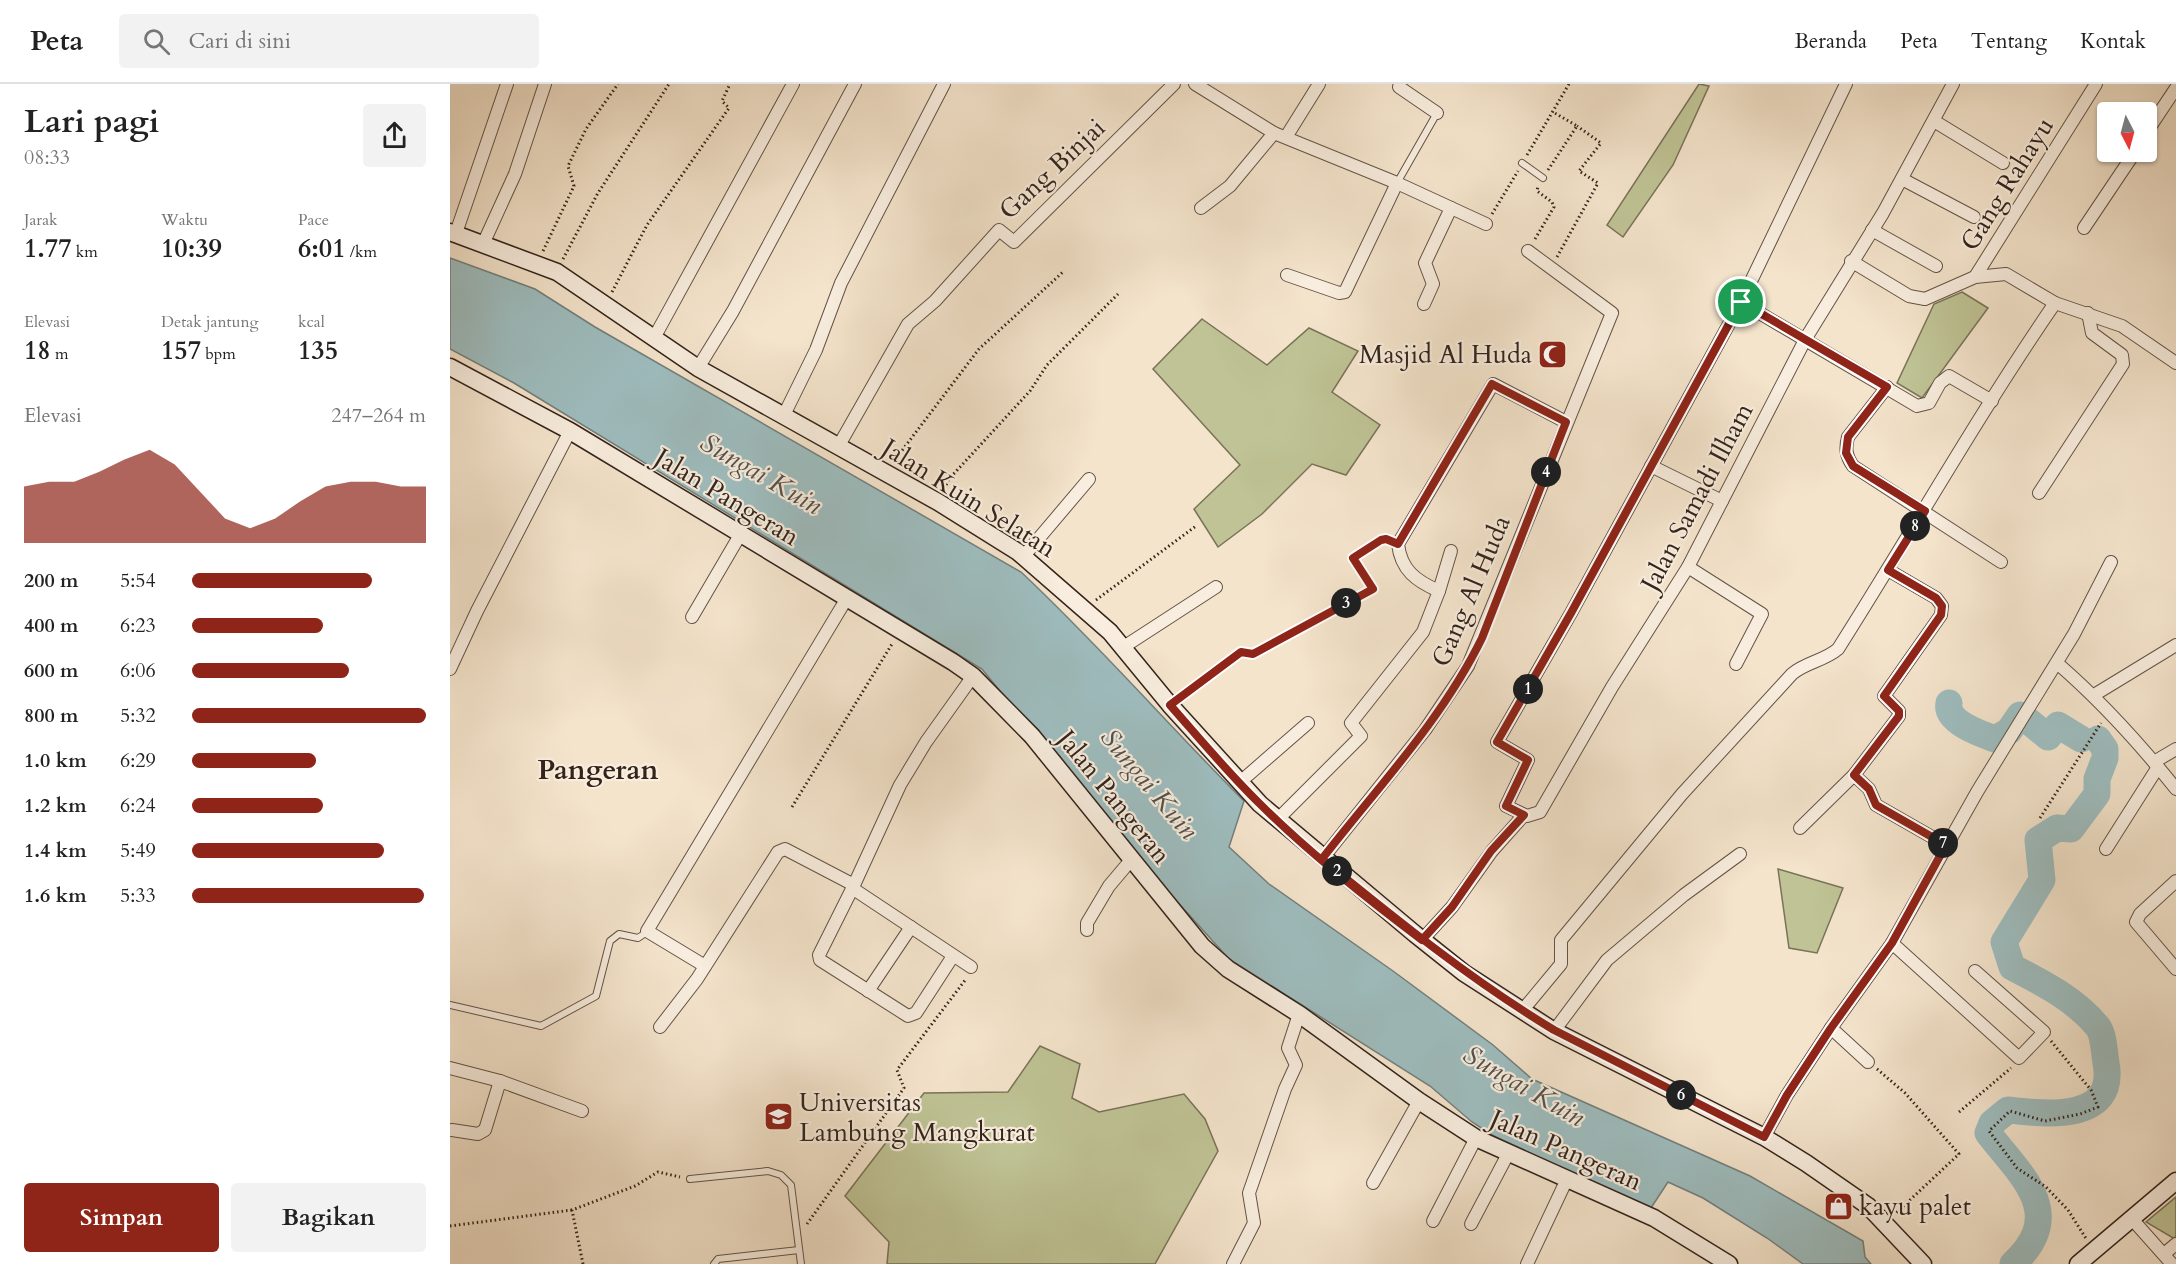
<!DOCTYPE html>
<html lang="id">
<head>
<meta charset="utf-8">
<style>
  body { margin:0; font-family:Cardo,serif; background:#f2f2f2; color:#222; height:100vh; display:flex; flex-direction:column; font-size:22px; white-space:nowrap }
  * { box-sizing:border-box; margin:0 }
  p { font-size:20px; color:#767676 }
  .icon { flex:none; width:33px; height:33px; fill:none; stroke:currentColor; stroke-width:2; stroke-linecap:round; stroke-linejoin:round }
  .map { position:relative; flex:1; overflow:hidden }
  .drawer { display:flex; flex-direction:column; background:#fff; width:450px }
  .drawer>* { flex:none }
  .needle { width:39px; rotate:174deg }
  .buttons { position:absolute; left:1647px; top:18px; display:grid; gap:12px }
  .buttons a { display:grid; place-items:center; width:60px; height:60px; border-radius:6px; background:#fff; box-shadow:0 2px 4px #0004; font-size:30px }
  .pin { position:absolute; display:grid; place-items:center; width:51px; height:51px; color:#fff; margin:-26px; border:3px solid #fff; border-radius:50%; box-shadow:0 2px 6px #0007 }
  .km { position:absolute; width:30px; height:30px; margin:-15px; border-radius:50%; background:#222; color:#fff; font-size:16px; line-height:30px; text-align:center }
  .round { display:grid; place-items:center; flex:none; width:63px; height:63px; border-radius:6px; background:#f2f2f2 }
  .headline { display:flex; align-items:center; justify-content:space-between; height:102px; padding:0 24px }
  h1 { font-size:33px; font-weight:600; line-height:45px }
  .figures { display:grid; grid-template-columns:repeat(3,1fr); gap:9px; height:102px; padding:6px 24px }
  .figures div { display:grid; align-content:center }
  .figures b { font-size:26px; font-weight:600 }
  .figures small { font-size:16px; font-weight:400 }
  .figures p { font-size:16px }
  .chart { height:168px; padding:12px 24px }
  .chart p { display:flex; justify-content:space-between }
  .chart svg { width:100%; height:108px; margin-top:6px; fill:#8f2418; opacity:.7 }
  .action { display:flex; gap:12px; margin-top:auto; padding:12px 24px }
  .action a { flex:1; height:69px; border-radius:6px; background:#8f2418; color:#fff; font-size:24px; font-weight:600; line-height:69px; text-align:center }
  .action a+a { background:#f2f2f2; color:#222 }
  ul { padding:0 24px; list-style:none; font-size:20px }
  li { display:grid; grid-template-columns:96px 72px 1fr; align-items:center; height:45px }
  li i { height:15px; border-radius:8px; background:#8f2418 }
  header { display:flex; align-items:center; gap:36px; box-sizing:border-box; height:84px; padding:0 30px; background:#fff; border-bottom:2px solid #e0e0e0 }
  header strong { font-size:28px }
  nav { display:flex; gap:33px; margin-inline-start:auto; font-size:21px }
  .search { width:420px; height:54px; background:#f2f2f2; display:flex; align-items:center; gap:15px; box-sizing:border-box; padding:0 21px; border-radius:6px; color:#767676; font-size:22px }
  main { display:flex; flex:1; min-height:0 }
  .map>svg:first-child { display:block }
</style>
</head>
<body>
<header>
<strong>Peta</strong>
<div class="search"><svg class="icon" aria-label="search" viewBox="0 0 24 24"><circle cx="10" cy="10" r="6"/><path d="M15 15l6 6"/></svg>Cari di sini</div>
<nav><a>Beranda</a><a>Peta</a><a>Tentang</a><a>Kontak</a></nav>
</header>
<main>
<section class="drawer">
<div class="headline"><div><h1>Lari pagi</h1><p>08:33</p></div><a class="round"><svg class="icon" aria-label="share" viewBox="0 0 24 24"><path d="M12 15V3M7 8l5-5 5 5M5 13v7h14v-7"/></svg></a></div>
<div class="figures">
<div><p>Jarak</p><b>1.77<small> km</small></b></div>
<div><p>Waktu</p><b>10:39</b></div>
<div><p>Pace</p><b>6:01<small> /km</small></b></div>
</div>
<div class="figures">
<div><p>Elevasi</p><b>18<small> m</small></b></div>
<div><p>Detak jantung</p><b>157<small> bpm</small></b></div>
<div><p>kcal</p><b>135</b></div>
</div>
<div class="chart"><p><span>Elevasi</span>247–264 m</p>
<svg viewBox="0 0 160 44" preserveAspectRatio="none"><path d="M0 44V21L10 19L20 19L30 15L40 10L50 6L60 12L70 23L80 34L90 38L100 34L110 27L120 21L130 19L140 19L150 21L160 21V44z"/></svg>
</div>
<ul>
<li><b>200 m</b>5:54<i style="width:77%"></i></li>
<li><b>400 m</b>6:23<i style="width:56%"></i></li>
<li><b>600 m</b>6:06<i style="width:67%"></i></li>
<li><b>800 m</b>5:32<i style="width:100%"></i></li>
<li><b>1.0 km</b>6:29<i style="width:53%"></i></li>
<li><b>1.2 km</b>6:24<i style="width:56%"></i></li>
<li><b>1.4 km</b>5:49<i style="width:82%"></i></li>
<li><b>1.6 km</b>5:33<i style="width:99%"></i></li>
</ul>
<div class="action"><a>Simpan</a><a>Bagikan</a></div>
</section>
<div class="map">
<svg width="1726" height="1180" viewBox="0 0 1726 1180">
  <rect width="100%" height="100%" fill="#f4e4cc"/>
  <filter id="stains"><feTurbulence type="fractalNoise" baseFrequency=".00333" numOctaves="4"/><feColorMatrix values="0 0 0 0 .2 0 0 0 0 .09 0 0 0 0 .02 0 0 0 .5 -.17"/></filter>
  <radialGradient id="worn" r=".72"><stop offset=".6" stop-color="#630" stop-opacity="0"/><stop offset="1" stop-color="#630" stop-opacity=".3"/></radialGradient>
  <g fill="#bfc395" stroke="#797358" stroke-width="1.5">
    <path d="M1249,0L1259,2L1223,81L1173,153L1157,141Z"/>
    <path d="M1512,208L1538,224L1472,314L1447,299L1484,220Z"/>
    <path d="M752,235L817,281L859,244L908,267L882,308L930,341L896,391L862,380L812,430L768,463L744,425L790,381L703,285Z"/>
    <path d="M1328,785L1393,804L1367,869L1339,864Z"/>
    <path d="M590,962L630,980L622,1014L649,1028L734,1010L755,1035L768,1067L705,1180H437L439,1158L395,1112L474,1009L558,1008Z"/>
    <path d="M1726,1113V1153L1723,1154L1696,1138Z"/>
  </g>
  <path fill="#9ebdbf" stroke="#737f7d" stroke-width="1.5" d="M0,174L85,205L145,243L571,488C649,561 719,642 794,717L779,763L819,800L943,887L1043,961L1082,995L1300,1092L1413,1157L1415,1173L1421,1180H1353L1317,1154L1253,1114L1218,1098L1199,1127L1042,1051L1022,1038L980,1002L779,875L676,761L532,585L64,299L0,265Z"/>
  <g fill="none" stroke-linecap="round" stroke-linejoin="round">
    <g stroke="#9ebdbf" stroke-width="27">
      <path d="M1499,619C1495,638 1531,650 1545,655L1559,647L1570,631"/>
      <path d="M1576,635L1598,653L1608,641L1631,655"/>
      <path d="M1563,1180C1618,1129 1571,1092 1538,1049L1542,1039L1558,1026C1594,1030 1667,1039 1656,979C1654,968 1654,951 1648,943C1625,915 1593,899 1562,883L1554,858L1592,796L1588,756L1607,744L1621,745L1647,710V695L1655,674V665L1648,655"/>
    </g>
    <defs>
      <g id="lane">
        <path d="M1072,79L1093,94"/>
        <path d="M947,99L987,29"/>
        <path d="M0,921L91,942L146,912L160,857L169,850L188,854L197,848"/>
        <path d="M240,1095L318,1087L331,1091L341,1101L351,1180"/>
        <path d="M264,1180L268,1175L349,1166"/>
      </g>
      <g id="street">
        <path d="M745,0L824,49L947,99L1036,140"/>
        <path d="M1396,0L1291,218L1467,322L1479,319L1490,299L1499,292L1542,317"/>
        <path d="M949,3L987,29"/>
        <path d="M1484,37L1553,79"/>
        <path d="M1696,49L1726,4"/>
        <path d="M836,53L869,0"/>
        <path d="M1452,95L1524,133"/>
        <path d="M751,124L780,102L824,49"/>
        <path d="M1634,144L1685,68"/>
        <path d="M1422,146L1486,182"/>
        <path d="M6,149L57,0"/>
        <path d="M34,158L65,90L95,0"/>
        <path d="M1401,177L1459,212L1475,215L1525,193L1556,190L1605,219L1672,242L1726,279"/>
        <path d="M837,191L889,209L895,208L947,99"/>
        <path d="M1525,193L1646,0"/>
        <path d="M1291,218L1121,529L1047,658L1078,676L1056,722L1077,732L1090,728L1162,603L1238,483L1356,254L1433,129L1503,0"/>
        <path d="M974,220L983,200L975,179L1001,124"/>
        <path d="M204,254L343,0"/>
        <path d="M248,284L283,227L405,0"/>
        <path d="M1437,303L1398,353C1395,365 1396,372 1403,382L1551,478"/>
        <path d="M333,333L366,266L391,199L494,0"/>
        <path d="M388,363L458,240L485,217L549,146L564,158L724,0"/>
        <path d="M1201,382L1272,417"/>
        <path d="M1589,409L1673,280L1672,271L1642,249L1638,229"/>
        <path d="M573,473L639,395"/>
        <path d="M1238,483L1312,530L1286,580"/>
        <path d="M989,507L1001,467"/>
        <path d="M242,533L290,451"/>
        <path d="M672,564L766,503"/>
        <path d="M1607,579C1651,617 1690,660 1726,705"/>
        <path d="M0,585L27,527L120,347"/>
        <path d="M1644,611L1726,561"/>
        <path d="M1704,678L1726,665"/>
        <path d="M1404,691L1419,705L1426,721L1496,761"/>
        <path d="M789,699L858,639"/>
        <path d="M827,736L911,652L901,639L973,548L989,507C966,497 951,486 948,460L1043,300L1116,338"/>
        <path d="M1350,744L1404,691L1449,632V627L1434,612L1491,531L1492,522L1486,514L1438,486"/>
        <path d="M1656,765L1708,683"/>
        <path d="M872,775L975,646L1018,582L1162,229L1078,167"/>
        <path d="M1726,797L1690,830L1686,838L1726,885"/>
        <path d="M404,801L369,871L370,876L458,932L466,929L503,872"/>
        <path d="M402,804L521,883"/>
        <path d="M637,846V839L659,802L681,776"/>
        <path d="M972,856L1002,823L1042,767L1074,731"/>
        <path d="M1442,859L1569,974L1594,948L1525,887"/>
        <path d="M255,882L197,847L397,514"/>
        <path d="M418,907L461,843"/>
        <path d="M1072,927L1111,880V856L1232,710L1342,590C1356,578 1374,577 1388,565C1461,450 1528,331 1605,219"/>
        <path d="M210,943L247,895L328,768L335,765L404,801L450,701L476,658L523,592"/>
        <path d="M1381,944L1418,978"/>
        <path d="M1104,947L1157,876L1234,811L1290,770"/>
        <path d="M0,984L50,997L132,1027"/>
        <path d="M2,1046L28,1050L35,1046L50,997"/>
        <path d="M1314,1053L1337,1011L1381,944L1442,859L1527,708L1624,550L1661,478"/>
        <path d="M923,1099L969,1017"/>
        <path d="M1682,1135L1722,1180"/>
        <path d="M983,1137L1026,1054"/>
        <path d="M1021,1140L1058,1070"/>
        <path d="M1714,1170L1726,1160"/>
        <path d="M783,1180L804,1139L799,1109L835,1005L846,981L838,964L849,930"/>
        <path d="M1077,1180L1117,1095"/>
      </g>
      <g id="secondary">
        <path d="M0,148L107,188L248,284L488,418L568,468L660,548L720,621L810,720L965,850L1014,889L1104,947L1314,1053L1356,1079L1418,1122L1473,1180"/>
        <path d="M0,283L120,347L503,578L523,592L582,652L752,862L778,885L849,930L969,1017L1026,1054L1204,1134L1279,1180"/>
        <path d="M1628,1180L1726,1097"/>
      </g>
    </defs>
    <use href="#lane" stroke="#635347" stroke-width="8"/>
    <use href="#street" stroke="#635347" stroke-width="14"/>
    <use href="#secondary" stroke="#33231b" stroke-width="19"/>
    <g stroke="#33231b" stroke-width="3" stroke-dasharray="1.5 3" stroke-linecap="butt">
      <path d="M1077,71L1119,0"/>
      <path d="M1098,86L1127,42L1103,28"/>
      <path d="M1042,130L1068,87"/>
      <path d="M1085,155L1104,123L1102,118L1087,107L1088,102"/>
      <path d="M93,167L124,102L118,82L136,45L168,0"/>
      <path d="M1107,173L1148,99L1129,87L1151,59L1127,42"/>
      <path d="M113,175L148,109L219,0"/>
      <path d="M162,208L197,141L279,24L272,17L280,0"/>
      <path d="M444,377L529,265L613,188"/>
      <path d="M494,405L499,395L580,307L597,281L668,210"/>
      <path d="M646,516L746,442"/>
      <path d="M731,613L791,568L803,570L923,505L903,474L923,459L936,455"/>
      <path d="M342,723L442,560"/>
      <path d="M1590,734L1651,639"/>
      <path d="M1601,957L1641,1006L1648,1023L1630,1030L1595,1037L1560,1027L1539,1047L1567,1084L1596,1103L1618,1126L1637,1156"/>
      <path d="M1427,985L1455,1009L1509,1070L1445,1130"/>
      <path d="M1509,1028L1561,984"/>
      <path d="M357,1140L454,1004L447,986L516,895"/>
      <path d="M0,1142L122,1126"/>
      <path d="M133,1180L122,1126L185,1102L208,1088L230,1093"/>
    </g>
    <use href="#lane" stroke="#f8edde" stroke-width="6"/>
    <use href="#street" stroke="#f8edde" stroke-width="12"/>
    <use href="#secondary" stroke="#f8edde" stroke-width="16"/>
  </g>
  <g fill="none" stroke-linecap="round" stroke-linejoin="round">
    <defs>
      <path id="route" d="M1291,218L1121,529L1047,658L1078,676L1056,722L1074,731L1041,767L1002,823L972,856C916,814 859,769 810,720C778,689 750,655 720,621L791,568L803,570L923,505L903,474L931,456L936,455L948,460L1042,300L1116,338L1032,554C992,636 927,704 872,775C947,836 1021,896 1104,946L1314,1053L1337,1011L1381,944L1442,859L1496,761L1426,721L1419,705L1404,691L1449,632V627L1434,612L1491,531L1492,522L1486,514L1438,486L1475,427L1403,382L1396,369L1398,353L1437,303L1291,218"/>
    </defs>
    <use href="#route" stroke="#fff" stroke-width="12"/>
    <use href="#route" stroke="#8f2418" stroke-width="8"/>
  </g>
  <defs>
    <symbol id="mosque-square" viewBox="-11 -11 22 22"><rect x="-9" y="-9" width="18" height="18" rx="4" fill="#8f2418" stroke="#f8edde"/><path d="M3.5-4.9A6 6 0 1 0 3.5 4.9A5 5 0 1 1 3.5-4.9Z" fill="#fff"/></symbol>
    <symbol id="university-square" viewBox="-11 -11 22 22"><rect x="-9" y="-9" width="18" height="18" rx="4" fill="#8f2418" stroke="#f8edde"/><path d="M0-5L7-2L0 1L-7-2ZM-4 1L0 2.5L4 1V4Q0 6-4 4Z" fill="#fff"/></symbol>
    <symbol id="shop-square" viewBox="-11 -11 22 22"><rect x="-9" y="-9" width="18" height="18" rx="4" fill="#8f2418" stroke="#f8edde"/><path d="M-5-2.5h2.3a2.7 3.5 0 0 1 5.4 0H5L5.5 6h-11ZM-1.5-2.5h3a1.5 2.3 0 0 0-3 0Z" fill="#fff"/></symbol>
  </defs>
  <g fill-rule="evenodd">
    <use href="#mosque-square" x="1086" y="254" width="33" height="33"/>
    <use href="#university-square" x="312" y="1016" width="33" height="33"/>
    <use href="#shop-square" x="1372" y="1106" width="33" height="33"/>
  </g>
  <g text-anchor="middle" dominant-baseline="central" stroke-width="4.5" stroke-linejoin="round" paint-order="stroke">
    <g font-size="26" fill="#33231b" stroke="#f8edde">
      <text transform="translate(602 85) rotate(-43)">Gang Binjai</text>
      <text transform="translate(1557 100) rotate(-58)">Gang Rahayu</text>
      <text transform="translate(277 413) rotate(31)">Jalan Pangeran</text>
      <text transform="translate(1247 413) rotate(-62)">Jalan Samadi Ilham</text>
      <text transform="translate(519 414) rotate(32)">Jalan Kuin Selatan</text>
      <text transform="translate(1021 507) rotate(-67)">Gang Al Huda</text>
      <text transform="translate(664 713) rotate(51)">Jalan Pangeran</text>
      <text transform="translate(1116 1066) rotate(24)">Jalan Pangeran</text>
    </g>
    <g font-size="26" fill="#33231b" stroke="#f8edde" text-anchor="start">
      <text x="1082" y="270" text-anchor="end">Masjid Al Huda</text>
      <text x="349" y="1018">Universitas<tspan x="349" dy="30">Lambung Mangkurat</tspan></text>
      <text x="1409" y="1122">kayu palet</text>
    </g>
    <g font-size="27" font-style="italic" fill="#53514c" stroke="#f8edde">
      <text transform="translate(311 390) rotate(30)">Sungai Kuin</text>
      <text transform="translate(699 700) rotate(50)">Sungai Kuin</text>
      <text transform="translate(1074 1002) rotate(30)">Sungai Kuin</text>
    </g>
    <g font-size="28" font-weight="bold" fill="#33231b" stroke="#f8edde">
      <text x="148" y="686">Pangeran</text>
    </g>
  </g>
  <rect width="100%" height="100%" filter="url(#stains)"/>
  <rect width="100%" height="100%" fill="url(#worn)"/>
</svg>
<div class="buttons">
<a><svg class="needle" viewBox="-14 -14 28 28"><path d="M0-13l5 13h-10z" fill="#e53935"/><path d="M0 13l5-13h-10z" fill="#767676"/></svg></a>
</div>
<div class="pin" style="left:1291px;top:218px;background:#1e9e55"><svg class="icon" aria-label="arrive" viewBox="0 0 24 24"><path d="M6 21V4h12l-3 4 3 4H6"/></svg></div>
<b class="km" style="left:1078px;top:605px">1</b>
<b class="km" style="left:887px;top:787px">2</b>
<b class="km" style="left:896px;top:519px">3</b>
<b class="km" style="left:1096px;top:388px">4</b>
<b class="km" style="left:1231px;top:1011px">6</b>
<b class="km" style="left:1493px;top:759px">7</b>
<b class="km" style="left:1465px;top:442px">8</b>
</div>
</main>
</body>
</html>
